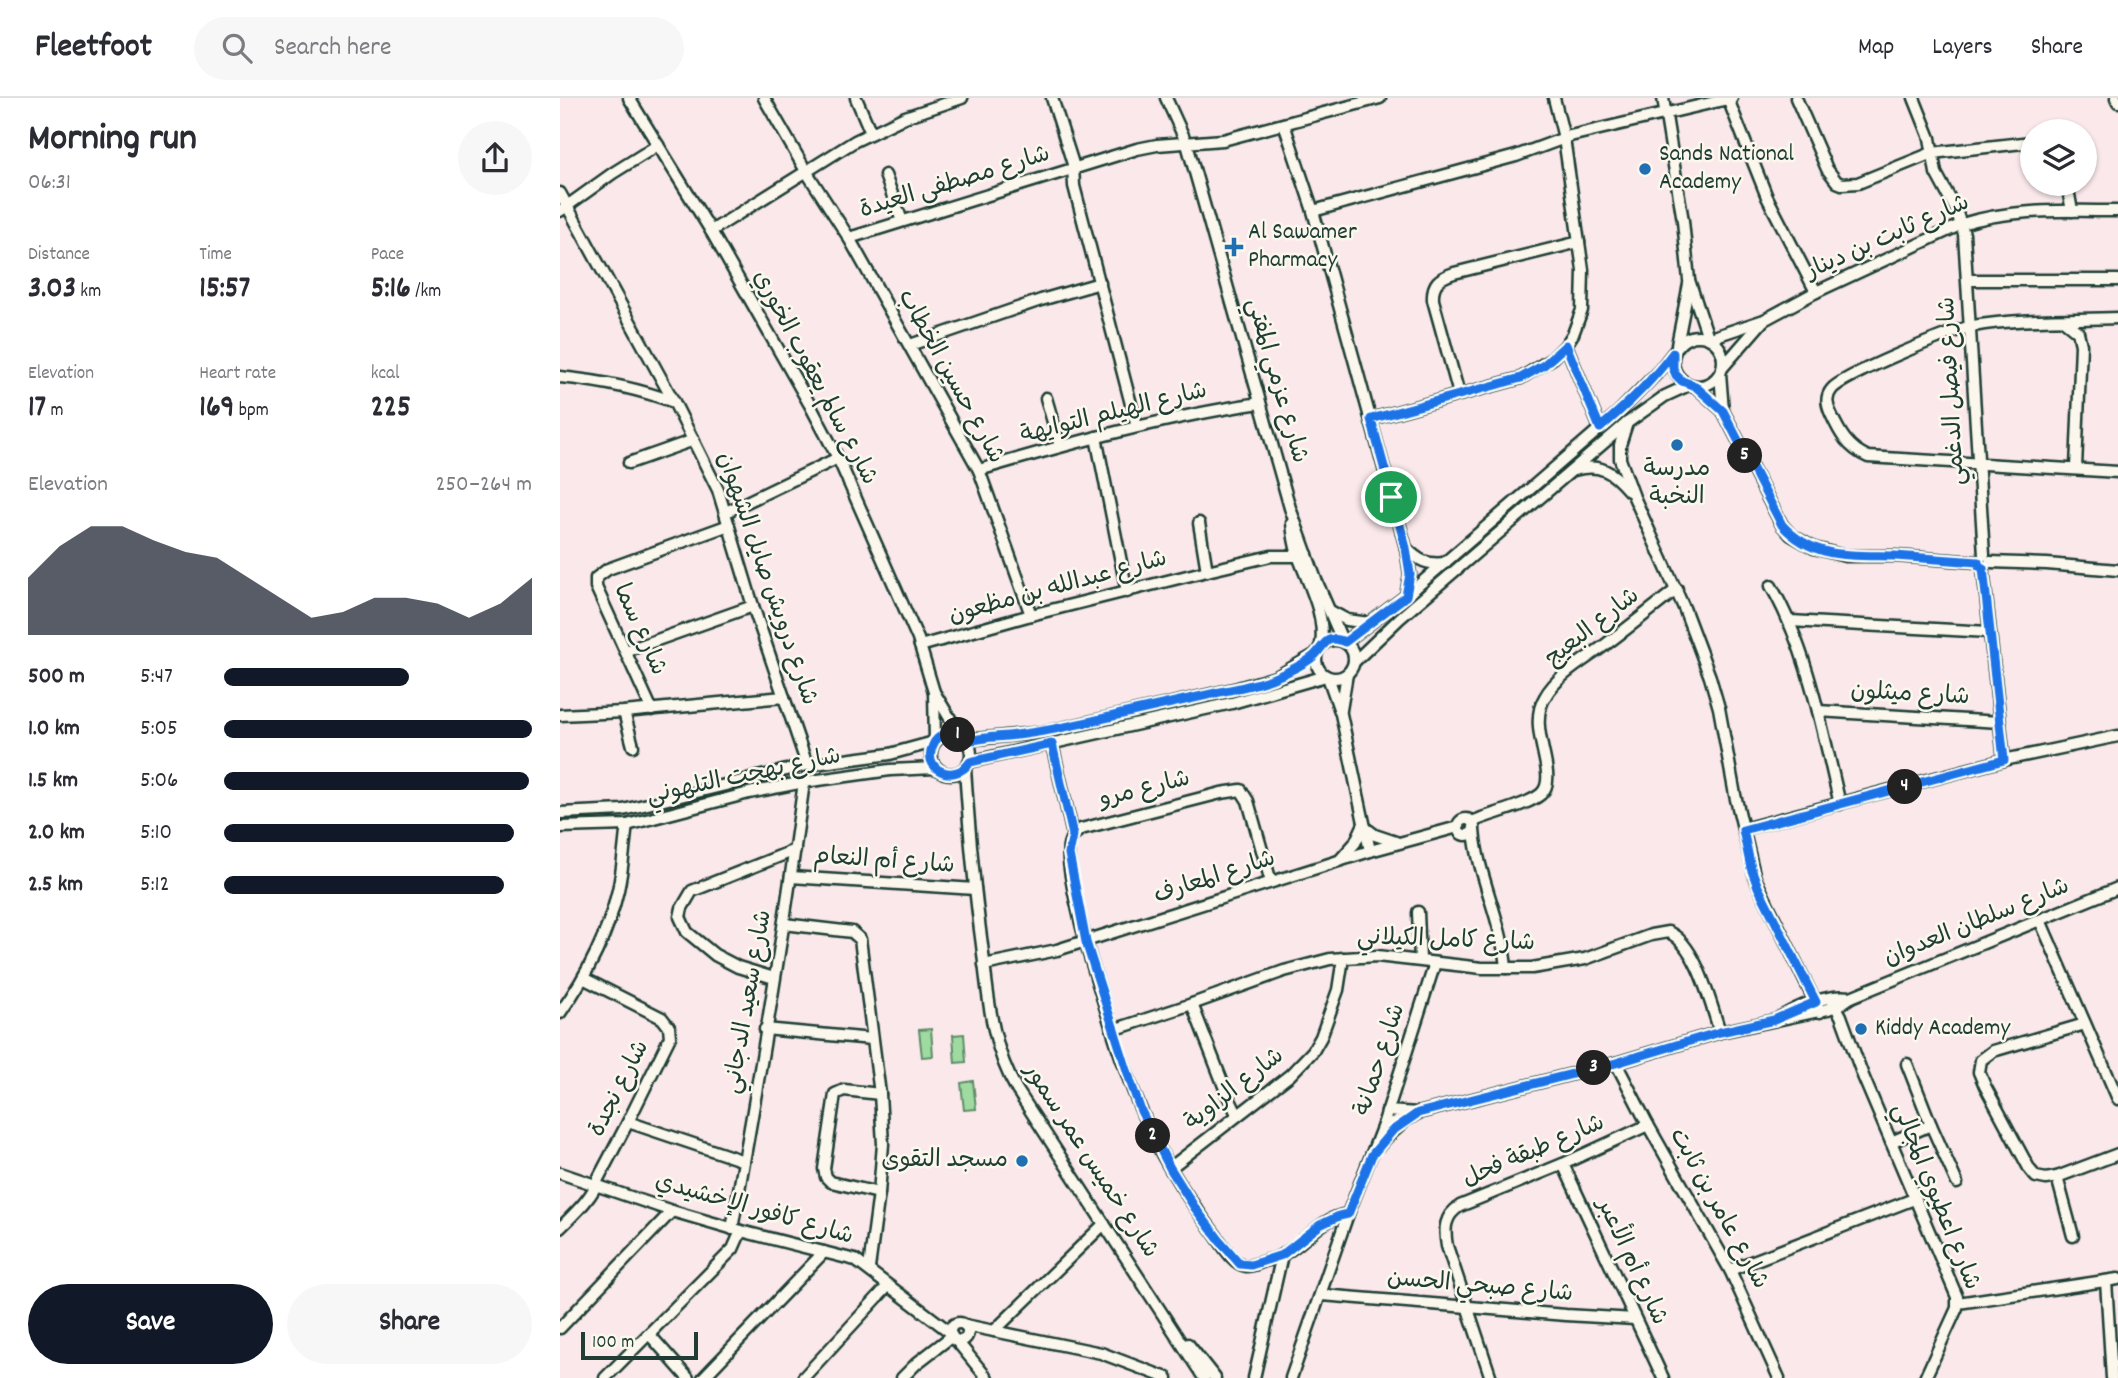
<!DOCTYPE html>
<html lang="en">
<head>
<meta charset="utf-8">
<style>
  body { margin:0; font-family:Dekko,"Playpen Sans Arabic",sans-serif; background:#f7f7f7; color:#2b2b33; height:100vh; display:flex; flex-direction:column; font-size:26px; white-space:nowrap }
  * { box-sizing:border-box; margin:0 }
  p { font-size:23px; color:#7c7c81 }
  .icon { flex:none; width:38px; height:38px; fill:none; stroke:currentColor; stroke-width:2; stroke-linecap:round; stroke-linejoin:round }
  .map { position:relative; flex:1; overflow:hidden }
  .sheet { display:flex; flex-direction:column; background:#fff; width:560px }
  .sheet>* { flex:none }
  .controls { position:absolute; left:1460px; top:21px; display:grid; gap:14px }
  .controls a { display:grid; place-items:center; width:77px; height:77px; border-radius:50%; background:#fff; box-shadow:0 2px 5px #0004; font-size:35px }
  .scale { position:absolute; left:21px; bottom:18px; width:117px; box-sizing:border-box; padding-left:7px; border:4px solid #1f3d34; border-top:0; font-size:19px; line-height:24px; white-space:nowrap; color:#1f3d34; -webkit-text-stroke:5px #fbf7ec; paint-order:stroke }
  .pin { position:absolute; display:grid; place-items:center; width:60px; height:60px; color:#fff; margin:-30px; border:4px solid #fff; border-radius:50%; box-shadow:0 2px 7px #0007 }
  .km { position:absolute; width:35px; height:35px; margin:-18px; border-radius:50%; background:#222; color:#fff; font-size:19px; line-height:35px; text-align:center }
  .round { display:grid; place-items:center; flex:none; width:74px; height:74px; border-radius:37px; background:#f7f7f7 }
  .summary { display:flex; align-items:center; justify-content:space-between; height:119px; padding:0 28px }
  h1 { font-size:38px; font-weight:700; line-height:52px }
  .figures { display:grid; grid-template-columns:repeat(3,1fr); gap:10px; height:119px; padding:7px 28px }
  .figures div { display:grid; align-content:center }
  .figures b { font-size:30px; font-weight:700 }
  .figures small { font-size:19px; font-weight:400 }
  .figures p { font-size:19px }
  .chart { height:196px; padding:14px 28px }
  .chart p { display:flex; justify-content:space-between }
  .chart svg { width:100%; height:126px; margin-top:7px; fill:#111827; opacity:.7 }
  .cta { display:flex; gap:14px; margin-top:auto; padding:14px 28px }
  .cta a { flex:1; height:80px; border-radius:42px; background:#111827; color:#fff; font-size:28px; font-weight:700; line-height:80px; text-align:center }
  .cta a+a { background:#f7f7f7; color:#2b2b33 }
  ul { padding:0 28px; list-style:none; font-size:23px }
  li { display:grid; grid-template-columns:112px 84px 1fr; align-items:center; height:52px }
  li i { height:18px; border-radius:9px; background:#111827 }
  header { display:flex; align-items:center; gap:42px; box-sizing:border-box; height:98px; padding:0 35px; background:#fff; border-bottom:2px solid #e1e1e2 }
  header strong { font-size:33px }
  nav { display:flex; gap:38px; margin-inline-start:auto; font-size:24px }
  .search { width:490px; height:63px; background:#f7f7f7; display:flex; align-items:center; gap:18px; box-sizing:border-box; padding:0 24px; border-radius:38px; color:#7c7c81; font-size:26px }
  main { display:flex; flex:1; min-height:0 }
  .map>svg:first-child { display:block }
</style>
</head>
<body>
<header>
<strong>Fleetfoot</strong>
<div class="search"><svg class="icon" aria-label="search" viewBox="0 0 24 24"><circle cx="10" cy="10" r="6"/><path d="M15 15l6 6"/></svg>Search here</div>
<nav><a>Map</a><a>Layers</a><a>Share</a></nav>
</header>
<main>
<section class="sheet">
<div class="summary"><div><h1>Morning run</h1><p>06:31</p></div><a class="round"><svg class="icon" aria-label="share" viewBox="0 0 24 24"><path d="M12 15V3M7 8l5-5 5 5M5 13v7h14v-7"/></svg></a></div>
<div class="figures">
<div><p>Distance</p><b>3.03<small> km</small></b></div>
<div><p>Time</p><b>15:57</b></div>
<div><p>Pace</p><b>5:16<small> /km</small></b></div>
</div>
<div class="figures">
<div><p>Elevation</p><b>17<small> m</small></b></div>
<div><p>Heart rate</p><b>169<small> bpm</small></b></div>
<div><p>kcal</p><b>225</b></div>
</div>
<div class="chart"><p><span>Elevation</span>250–264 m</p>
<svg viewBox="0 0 160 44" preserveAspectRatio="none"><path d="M0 44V24L10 13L20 6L30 6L40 11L50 15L60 17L70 24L80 31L90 38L100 36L110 31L120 31L130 33L140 38L150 33L160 24V44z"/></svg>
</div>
<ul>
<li><b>500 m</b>5:47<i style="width:60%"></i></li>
<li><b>1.0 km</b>5:05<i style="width:100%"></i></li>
<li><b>1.5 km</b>5:06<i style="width:99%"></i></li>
<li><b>2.0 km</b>5:10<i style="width:94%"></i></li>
<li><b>2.5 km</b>5:12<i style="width:91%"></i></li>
</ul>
<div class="cta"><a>Save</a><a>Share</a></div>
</section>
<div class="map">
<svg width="1558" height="1280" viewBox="0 0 1558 1280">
  <rect width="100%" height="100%" fill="#fae8ea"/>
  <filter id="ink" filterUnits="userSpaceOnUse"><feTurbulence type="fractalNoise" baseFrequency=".0143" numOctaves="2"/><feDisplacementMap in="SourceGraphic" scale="14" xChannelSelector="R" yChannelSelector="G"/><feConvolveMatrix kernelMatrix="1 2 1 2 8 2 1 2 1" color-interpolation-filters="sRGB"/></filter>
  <g filter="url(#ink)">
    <g fill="#9fdaa0" stroke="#5f8c6a" stroke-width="2">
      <path d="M371,931L373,958L362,959L359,932Z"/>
      <path d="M404,936L406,964L395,965L393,937Z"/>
      <path d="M413,983L416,1011L404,1012L401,985Z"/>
    </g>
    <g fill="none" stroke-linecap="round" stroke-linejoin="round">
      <defs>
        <g id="minor">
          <path d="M69,0L151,133L250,307L278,360L358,541L374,594L400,637"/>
          <path d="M204,0L246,73L289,140L419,372L471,517"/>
          <path d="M296,0L311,35"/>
          <path d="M492,0L513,66L514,88L577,329"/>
          <path d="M606,0L627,46L730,410L756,482L782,542"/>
          <path d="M1103,0L1123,123L1129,182L1148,239"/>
          <path d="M1236,0L1267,71L1277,84L1282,86L1298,85L1372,55L1472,44"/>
          <path d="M1354,0L1370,40L1376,75L1396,112L1404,136L1424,457"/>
          <path d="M1556,0L1558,4"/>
          <path d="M1168,1L1207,99L1256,194"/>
          <path d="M724,26L753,113L846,450L850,476L846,498"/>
          <path d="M325,77L342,123"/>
          <path d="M1507,86L1512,113"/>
          <path d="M0,95L114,304"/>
          <path d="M0,113L53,75L98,47"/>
          <path d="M753,113L956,58L1010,38L1172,0"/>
          <path d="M151,133L295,43L345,19L402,0"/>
          <path d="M289,140L577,51L597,47L663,42L820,0"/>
          <path d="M1408,182H1558"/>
          <path d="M1558,220C1511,222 1459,220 1413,228C1393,232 1282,278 1272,291C1265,299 1267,307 1271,316C1280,336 1288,350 1308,359L1558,374"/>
          <path d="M1503,222L1518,234L1521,247L1516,370"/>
          <circle cx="1138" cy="263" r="25"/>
          <path d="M1150,240L1204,222L1256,194L1402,126C1452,110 1506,113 1558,113"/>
          <path d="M350,247L481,202L540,185"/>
          <path d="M1006,247L1040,330"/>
          <path d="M1117,247L1129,186"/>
          <path d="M1163,269L1203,223"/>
          <path d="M1160,275L1163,313L1212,408L1222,427L1231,437L1254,450L1285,458H1335L1417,464"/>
          <path d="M0,279C39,283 77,290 114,304L158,392L193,508L247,667"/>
          <path d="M1135,288L1163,313"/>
          <path d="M899,296L873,202C872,185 879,180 894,175L1019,144"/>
          <path d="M486,300L500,348"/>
          <path d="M811,321L961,280L993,260L1006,247L1013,236L1022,212L1023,172L1004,40L994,0"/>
          <path d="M1067,325L1060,347V361L1074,399L1124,510L1150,579L1159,610L1175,697L1195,780L1260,914"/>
          <path d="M536,339L567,494"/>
          <path d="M69,365L134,342"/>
          <path d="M419,372C511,345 605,319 700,305"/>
          <path d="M1014,372C1040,365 1052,373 1069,393"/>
          <path d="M166,414L278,360"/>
          <path d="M639,425L647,473"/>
          <path d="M732,425C733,436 735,447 738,457C748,486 766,516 761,547"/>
          <path d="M846,450C859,463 867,467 885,465"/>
          <path d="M1430,464L1487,466L1558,472"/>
          <path d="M1423,470L1444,662"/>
          <path d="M1211,488C1249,554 1262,632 1280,706"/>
          <path d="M770,513L787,522L809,525"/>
          <path d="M1230,523L1429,534"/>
          <circle cx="775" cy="561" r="19"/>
          <path d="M785,544L846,498L1058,315L1100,272L1113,255"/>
          <path d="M360,548L471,517L647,473L711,458H739L747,456"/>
          <path d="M66,553L193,508"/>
          <path d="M794,564L840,520L1067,325L1105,298L1129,287"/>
          <path d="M768,579L781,616L810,753"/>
          <path d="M374,594L375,643"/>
          <path d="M92,612L36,489V480L48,471L169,427"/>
          <path d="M781,612L787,576"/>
          <path d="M1258,613L1440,624"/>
          <path d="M64,614L73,648"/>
          <path d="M0,617L64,614L224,599"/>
          <circle cx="391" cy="656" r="20"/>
          <path d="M406,642L485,634L678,590L716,579L756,556"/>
          <path d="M492,646L513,737"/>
          <path d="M409,664L672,605L766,578"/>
          <path d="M405,671C409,730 414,789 422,847C428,897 431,949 457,992L644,1280"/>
          <path d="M0,715L63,712L247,667L330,656L374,644"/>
          <circle cx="906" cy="729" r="8"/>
          <path d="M912,724C931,715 967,708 981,696C1001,678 965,631 985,599C997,577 1025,562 1045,547C1069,529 1093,510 1117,491"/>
          <path d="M0,729L67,727L189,695L244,684L330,672L376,670"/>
          <path d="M1183,731L1444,662L1558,638"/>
          <path d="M914,732C918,779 942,822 946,870"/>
          <path d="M780,762L795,745L803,728L815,737L836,744"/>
          <path d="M231,779L415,791"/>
          <path d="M711,784L688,703L681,692L661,695L521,731C514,736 511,738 509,747C505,766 523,835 529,856C545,908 560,962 581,1012C599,1056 625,1097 654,1135C661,1144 673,1167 686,1168C692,1168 697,1166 702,1164C708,1162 716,1161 722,1157C747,1144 758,1121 788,1116"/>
          <path d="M858,814L860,862"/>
          <path d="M1480,822L1558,1001"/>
          <path d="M224,826L292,834L300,841L320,996L323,1046L319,1095L309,1170"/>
          <path d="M424,867L497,852L810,753L898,729"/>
          <path d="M214,880L178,869L155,857L127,834L120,819L122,810L132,793L235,752"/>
          <path d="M1271,900L1281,918L1303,978L1397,1199V1210L1365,1280"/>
          <path d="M632,906L667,996L677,1016"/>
          <path d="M0,915C26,879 48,836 58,792C63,771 64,748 67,727"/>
          <path d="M1219,920C1239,908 1267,896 1291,899"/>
          <path d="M1525,926L1433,953L1421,962L1419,974L1425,988L1470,1072L1476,1079L1486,1081L1497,1079L1558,1056"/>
          <path d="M205,931L312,941"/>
          <path d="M553,932L632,906L724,873L770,861L817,858L922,870H972L1025,861L1091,837L1108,834C1136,845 1151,907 1160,934"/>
          <path d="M1056,965L1088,1027L1170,1172L1219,1280"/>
          <path d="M1347,966L1371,1027"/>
          <path d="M827,1013L858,1015"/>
          <path d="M68,1024L184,1063"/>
          <path d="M823,1027L848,1021L858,1015L1056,965L1160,934L1268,911L1281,906L1291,899L1558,790"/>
          <path d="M1331,1044L1371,1027L1397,1085"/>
          <path d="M819,1048L827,1039L843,1025"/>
          <path d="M1003,1066L1103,1280"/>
          <path d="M610,1070L730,977L753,953L761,939L778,892L783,860"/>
          <path d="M0,1075L112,1113L181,1133L295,1162L390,1234"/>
          <path d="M1497,1079L1513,1138"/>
          <path d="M319,1095L271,1084L266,1079L264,1071L275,996L284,992L320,996"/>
          <path d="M0,1130C12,1118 35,1097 38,1081L68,1024L110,939L109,929L102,920L23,880"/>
          <path d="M172,1131C199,982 224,833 244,684"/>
          <path d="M1170,1172L1354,1101"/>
          <path d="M1546,1183L1552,1280"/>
          <path d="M762,1197L1006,1217L1075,1221"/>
          <path d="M1398,1205L1558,1181"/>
          <circle cx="399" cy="1234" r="9"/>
          <path d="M405,1227L541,1255L607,1280"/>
          <path d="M0,1230L112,1113"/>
          <path d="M434,1233L544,1126"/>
          <path d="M89,1236L128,1280"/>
          <path d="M396,1242L427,1280"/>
          <path d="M628,1246L655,1280"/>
          <path d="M45,1280L173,1151L181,1133"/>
          <path d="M143,1280L264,1154"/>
          <path d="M243,1280L328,1188"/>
          <path d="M342,1280L357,1265L392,1238"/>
          <path d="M694,1280L722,1157"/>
          <path d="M731,1280L788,1116L823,1027L875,865"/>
          <path d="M931,1280L887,1148C884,1131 884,1118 900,1108L1003,1066L1088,1027"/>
        </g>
      </defs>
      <use href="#minor" stroke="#1f3d34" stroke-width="15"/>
      <use href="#minor" stroke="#fbf7ec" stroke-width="10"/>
    </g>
  </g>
  <g fill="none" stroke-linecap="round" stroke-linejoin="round" filter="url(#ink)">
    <defs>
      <path id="route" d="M1006,247L1040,330C1067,307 1092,283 1113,255V270L1116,277L1122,283L1135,288L1163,313L1222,427C1254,462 1292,457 1335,458C1362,460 1390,462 1418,464L1419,468L1423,470L1444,662L1183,732L1191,770L1198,789L1256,904L1214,922L1160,934L1056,965L858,1015L832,1033L812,1057L788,1116L779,1118L760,1127L722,1157L691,1167L680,1166L660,1143L635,1110L610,1070L581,1013L572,988L526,844L509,756L513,737L492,646L410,664C394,687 361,671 373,647C377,637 390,632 400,637C405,639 404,641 409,642C417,642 427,639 435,639C479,636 520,626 562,616C593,609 624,602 656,595C678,590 702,586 723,576C733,571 747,565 755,557C766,546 765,536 785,544L846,498L850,476L846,450L811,321L961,280L984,267Z"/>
    </defs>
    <use href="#route" stroke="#fff" stroke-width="14"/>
    <use href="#route" stroke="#1a73e8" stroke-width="9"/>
  </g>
  <g fill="#1f6fb2" stroke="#fbf7ec" stroke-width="2.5">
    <circle cx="1085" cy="71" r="7"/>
    <path d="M670.5 138.5h7v7h7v7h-7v7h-7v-7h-7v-7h7z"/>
    <circle cx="1117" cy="347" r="7"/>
    <circle cx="1301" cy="931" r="7"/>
    <circle cx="462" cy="1063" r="7"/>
  </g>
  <g text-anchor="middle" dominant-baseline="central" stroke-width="5" stroke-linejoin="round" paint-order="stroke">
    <g font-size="24" fill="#1f3d34" stroke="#fbf7ec" text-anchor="start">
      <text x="1099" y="57">Sands National<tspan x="1099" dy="28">Academy</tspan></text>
      <text x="688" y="135">Al Sawamer<tspan x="688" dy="28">Pharmacy</tspan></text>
      <text x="1117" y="372" text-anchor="middle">مدرسة<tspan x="1117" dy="28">النخبة</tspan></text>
      <text x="1315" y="931">Kiddy Academy</text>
      <text x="448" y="1063" text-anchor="end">مسجد التقوى</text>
    </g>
    <g font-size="24" fill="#1f3d34" stroke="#fbf7ec">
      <text transform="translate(395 85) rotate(-17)">شارع مصطفى العيدة</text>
      <text transform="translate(1328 140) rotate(-24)">شارع ثابت بن دينار</text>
      <text transform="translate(390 279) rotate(61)">شارع حسين الخطاب</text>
      <text transform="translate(254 280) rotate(62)">شارع سالم يعقوب الخوري</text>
      <text transform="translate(716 283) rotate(74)">شارع عزمي المفتي</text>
      <text transform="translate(1393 293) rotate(-93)">شارع فيصل الدغمي</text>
      <text transform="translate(554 316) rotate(-14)">شارع الهيلم التوايهة</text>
      <text transform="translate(206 481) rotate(71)">شارع درويش صايل الشهوان</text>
      <text transform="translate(498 490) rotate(-15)">شارع عبدالله بن مظعون</text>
      <text transform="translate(1033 530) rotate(-38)">شارع البعيج</text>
      <text transform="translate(79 532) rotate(66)">شارع سما</text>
      <text transform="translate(1350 597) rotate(3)">شارع ميثلون</text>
      <text transform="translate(184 679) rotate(-12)">شارع بهجت التلهوني</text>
      <text transform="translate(585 692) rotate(-14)">شارع مرو</text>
      <text transform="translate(324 764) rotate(4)">شارع أم النعام</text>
      <text transform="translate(655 780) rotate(-18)">شارع المعارف</text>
      <text transform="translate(1417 825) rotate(-22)">شارع سلطان العدوان</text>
      <text transform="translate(886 843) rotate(2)">شارع كامل الكيلاني</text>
      <text transform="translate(189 904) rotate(-80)">شارع سعيد الدجاني</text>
      <text transform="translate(821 962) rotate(-72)">شارع حمانة</text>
      <text transform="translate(60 991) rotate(-63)">شارع نجدة</text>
      <text transform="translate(675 992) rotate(-38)">شارع الزاوية</text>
      <text transform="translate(974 1054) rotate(-23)">شارع طبقة فحل</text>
      <text transform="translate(530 1063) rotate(57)">شارع خميس عمر سمور</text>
      <text transform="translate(1375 1099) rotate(68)">شارع اعطيوي المجالي</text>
      <text transform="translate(1158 1111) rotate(61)">شارع عامر بن ثابت</text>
      <text transform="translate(194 1112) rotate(16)">شارع كافور الإخشيدي</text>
      <text transform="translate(1071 1164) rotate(65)">شارع أم الأعبر</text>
      <text transform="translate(920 1189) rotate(5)">شارع صبحي الحسن</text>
    </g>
  </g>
</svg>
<div class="controls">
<a><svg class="icon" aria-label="layers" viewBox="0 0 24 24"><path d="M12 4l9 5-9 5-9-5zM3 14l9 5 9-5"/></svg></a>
</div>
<div class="scale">100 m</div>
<div class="pin" style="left:831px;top:399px;background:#1e9e55"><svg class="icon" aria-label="arrive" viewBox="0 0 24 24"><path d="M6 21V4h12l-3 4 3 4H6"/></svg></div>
<b class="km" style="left:398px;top:637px">1</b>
<b class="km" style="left:593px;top:1038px">2</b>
<b class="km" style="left:1034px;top:970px">3</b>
<b class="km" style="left:1345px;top:689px">4</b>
<b class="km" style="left:1185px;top:358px">5</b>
</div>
</main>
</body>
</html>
